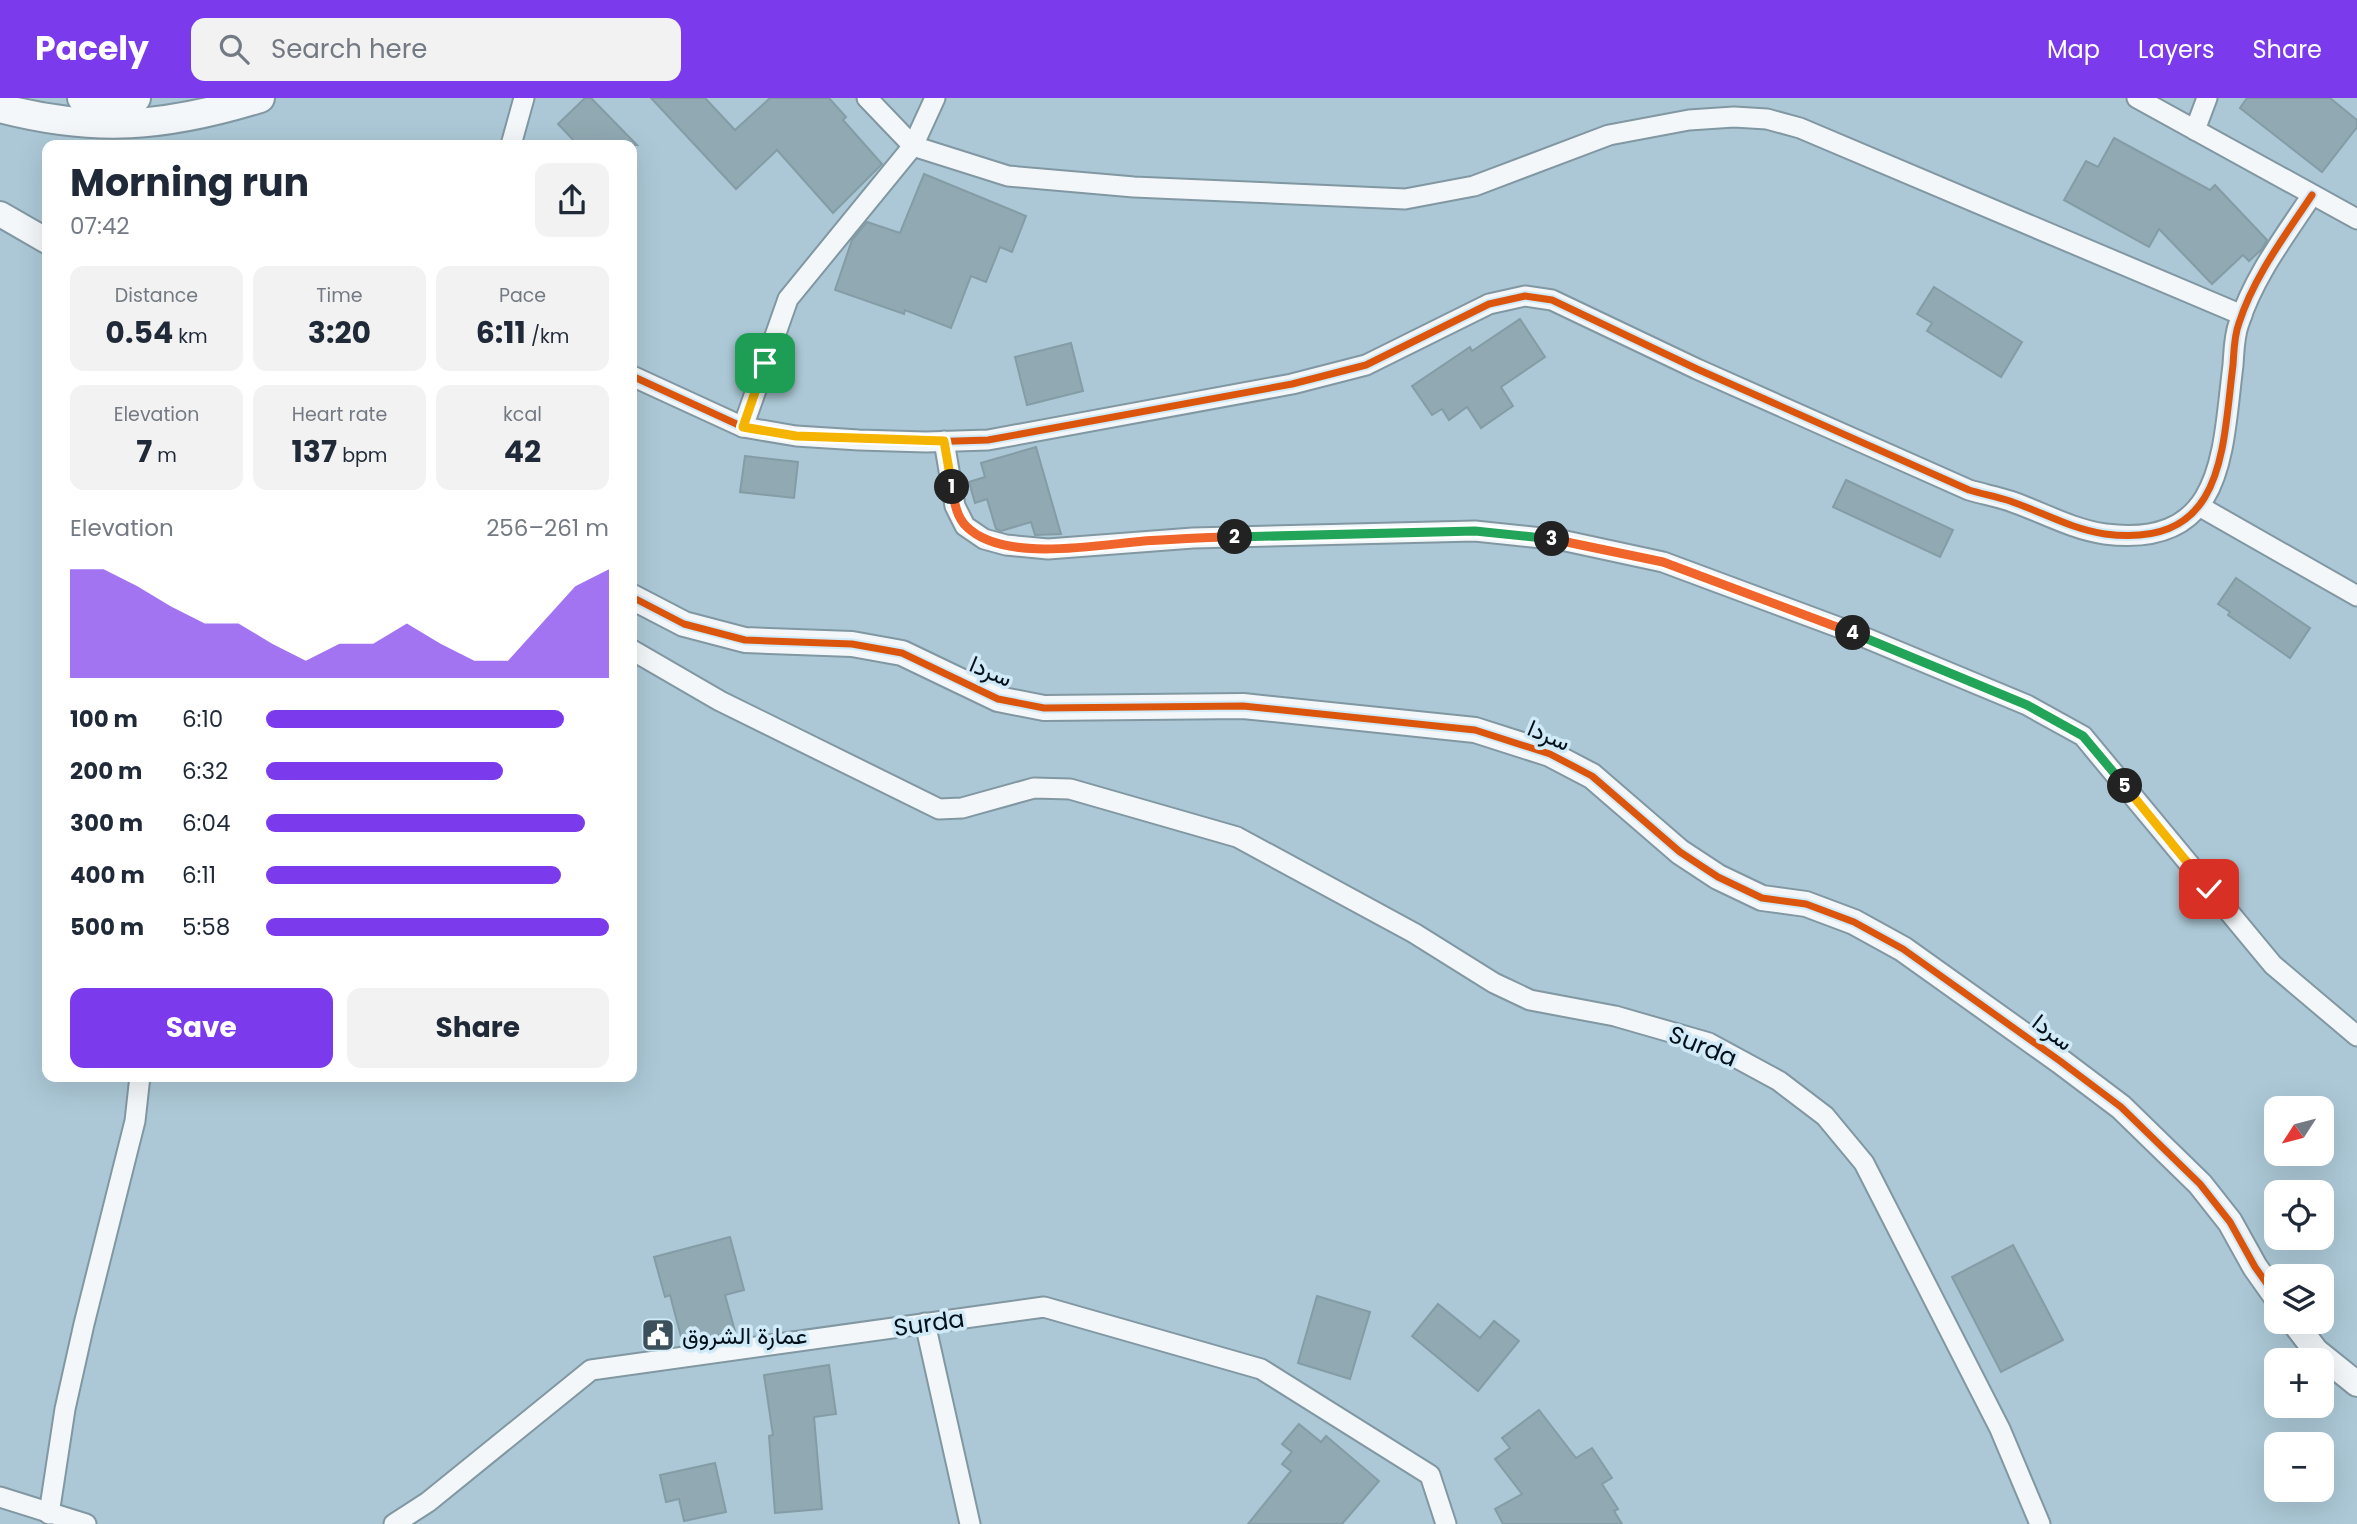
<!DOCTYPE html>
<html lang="en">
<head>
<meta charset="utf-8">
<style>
  body { margin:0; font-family:Poppins,Vazirmatn,sans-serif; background:#f2f2f3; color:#1f2937; height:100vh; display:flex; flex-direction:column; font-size:26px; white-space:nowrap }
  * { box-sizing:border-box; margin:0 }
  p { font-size:23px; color:#747a83 }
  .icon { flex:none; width:38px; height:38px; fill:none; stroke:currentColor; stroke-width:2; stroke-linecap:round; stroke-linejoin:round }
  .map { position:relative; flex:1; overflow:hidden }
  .sheet { position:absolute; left:42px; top:42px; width:595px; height:942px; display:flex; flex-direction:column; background:#fff; border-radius:14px; box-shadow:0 7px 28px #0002 }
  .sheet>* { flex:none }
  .needle { width:46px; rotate:234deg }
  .fabs { position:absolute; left:2264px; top:998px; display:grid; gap:14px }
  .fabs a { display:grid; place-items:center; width:70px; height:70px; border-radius:14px; background:#fff; box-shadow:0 7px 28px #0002; font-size:35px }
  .pin { position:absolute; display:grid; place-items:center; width:60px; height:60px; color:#fff; margin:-30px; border-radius:14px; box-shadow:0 4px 10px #0006 }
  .km { position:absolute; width:35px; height:35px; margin:-18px; border-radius:50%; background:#222; color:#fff; font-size:19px; line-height:35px; text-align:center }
  .round { display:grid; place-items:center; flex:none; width:74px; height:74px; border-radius:14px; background:#f2f2f3 }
  .head { display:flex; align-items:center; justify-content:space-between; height:119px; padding:0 28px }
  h1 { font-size:38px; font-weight:700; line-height:52px }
  .stats { display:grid; grid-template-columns:repeat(3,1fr); gap:10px; height:119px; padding:7px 28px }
  .stats div { display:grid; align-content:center; border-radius:14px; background:#f2f2f3; text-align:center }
  .stats b { font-size:30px; font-weight:700 }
  .stats small { font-size:19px; font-weight:400 }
  .stats p { font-size:19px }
  .chart { height:196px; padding:14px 28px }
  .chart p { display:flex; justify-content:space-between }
  .chart svg { width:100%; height:126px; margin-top:7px; fill:#7c3aed; opacity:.7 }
  .primary-button { display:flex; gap:14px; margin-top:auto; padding:14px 28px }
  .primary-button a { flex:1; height:80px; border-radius:14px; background:#7c3aed; color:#fff; font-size:28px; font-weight:700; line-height:80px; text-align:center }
  .primary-button a+a { background:#f2f2f3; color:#1f2937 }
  ul { padding:0 28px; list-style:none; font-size:23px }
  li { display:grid; grid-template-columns:112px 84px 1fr; align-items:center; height:52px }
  li i { height:18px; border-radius:9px; background:#7c3aed }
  header { display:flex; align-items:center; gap:42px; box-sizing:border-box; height:98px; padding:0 35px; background:#7c3aed; color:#fff }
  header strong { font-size:33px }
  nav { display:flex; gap:38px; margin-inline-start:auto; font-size:24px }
  .search { width:490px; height:63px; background:#f2f2f3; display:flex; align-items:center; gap:18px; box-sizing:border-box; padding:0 24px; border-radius:14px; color:#747a83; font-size:26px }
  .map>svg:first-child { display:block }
</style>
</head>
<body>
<header>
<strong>Pacely</strong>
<div class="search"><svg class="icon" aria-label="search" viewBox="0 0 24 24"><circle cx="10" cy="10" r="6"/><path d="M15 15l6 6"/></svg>Search here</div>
<nav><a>Map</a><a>Layers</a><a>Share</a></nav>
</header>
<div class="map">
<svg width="2357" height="1426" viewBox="0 0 2357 1426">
  <rect width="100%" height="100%" fill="#acc8d6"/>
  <g fill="#90a9b2" stroke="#849ca5" stroke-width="2">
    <path d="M585,0H591L637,47H578L558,26Z"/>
    <path d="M651,0H705L735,32L770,0H829L846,19L843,22L882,66L833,115L777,52L736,91Z"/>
    <path d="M2247,0H2330L2357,22V29L2322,74L2240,10Z"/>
    <path d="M2114,40L2210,92L2215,87L2267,142L2262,151L2249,163L2243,157L2212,186L2159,131L2149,149L2064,102L2086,63L2098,69Z"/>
    <path d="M924,76L1026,118L1012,154L1000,149L986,184L971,178L951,230L905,212L904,216L835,192L852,142L867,124L900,135Z"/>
    <path d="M1934,189L2022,244L2001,279L1927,233L1932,225L1917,216Z"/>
    <path d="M1520,221L1545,259L1501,289L1513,308L1481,330L1467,309L1449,322L1442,311L1432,317L1412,288L1470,249L1472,253Z"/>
    <path d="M1071,245L1083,293L1027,307L1015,259Z"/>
    <path d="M1036,349L1061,436L1035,437L1031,424L1001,433L996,431L987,401L975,405L969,384L985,379L981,365Z"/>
    <path d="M745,358L798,364L794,400L740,394Z"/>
    <path d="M1846,382L1953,432L1940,459L1833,409Z"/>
    <path d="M2236,480L2310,530L2290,560L2228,517L2230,514L2218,506Z"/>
    <path d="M730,1139L744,1192L725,1197L735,1233L683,1246L670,1197L665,1199L654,1159Z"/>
    <path d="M2013,1147L2063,1242L2001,1274L1952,1179Z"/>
    <path d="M1317,1198L1370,1214L1350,1281L1298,1265Z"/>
    <path d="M1438,1206L1480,1240L1494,1223L1519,1243L1478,1293L1412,1238Z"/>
    <path d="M829,1267L836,1316L814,1319L822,1411L775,1415L769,1338L773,1337L764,1277Z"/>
    <path d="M1539,1312L1576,1360L1592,1350L1612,1380L1602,1386L1618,1411L1614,1413L1622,1426H1503L1495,1411L1522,1396L1495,1361L1510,1350L1502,1340Z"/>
    <path d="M1299,1326L1321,1344L1326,1338L1379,1383L1342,1426H1248L1291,1373L1282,1366L1292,1354L1282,1346Z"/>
    <path d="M715,1365L726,1414L684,1423L679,1401L666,1404L660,1377Z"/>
  </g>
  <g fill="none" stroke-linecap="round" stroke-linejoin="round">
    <defs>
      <g id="minor">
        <path d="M867,0L913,48L1008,78L1134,89L1405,101L1474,88L1609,37L1689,22L1734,19L1767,21L1800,30L2242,217"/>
        <path d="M2137,0L2357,121"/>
        <path d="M2195,32L2207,0"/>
        <path d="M511,47L524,0"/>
        <path d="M632,278L743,329L796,338L859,342L926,344L988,342L1292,286L1366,267L1489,206L1525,198L1552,202L1697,271L1969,392C1983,396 1997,399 2010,403C2042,414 2071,431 2105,436C2225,451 2222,354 2233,267C2234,253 2234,238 2239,225C2254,178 2285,138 2312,97"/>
        <path d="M743,329L788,201L913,48L935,0"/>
        <path d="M944,343L955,408L965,428L984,441L1006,447L1048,451L1193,440L1475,433L1561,442L1663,464L1854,535L2027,607L2083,638L2273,867L2357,938"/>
        <path d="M2199,408L2357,498"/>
        <path d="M632,552L720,603L939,711L962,710L1034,690L1070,691L1237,739L1414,835L1494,885L1530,902L1615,918L1709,945L1779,983L1825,1018L1864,1065L2000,1331L2040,1426"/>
        <path d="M925,1225L970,1426"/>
        <path d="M0,1399L86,1426"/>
        <path d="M49,1416L65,1311L84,1226L135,1023L140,978"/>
        <path d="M394,1426L428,1404L591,1272L1044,1209L1261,1271L1430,1377L1446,1426"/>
      </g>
      <g id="tertiary">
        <path d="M0,116L47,143"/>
        <path d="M632,499L684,526L745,542L852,546L902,555L998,601L1044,610L1243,608L1475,632L1550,656L1592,678L1680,754L1718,779L1762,800L1806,806L1854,824L1903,851L2060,963L2121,1009L2200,1086L2230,1124L2255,1169L2277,1200"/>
        <path d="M2293,1223L2316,1253L2357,1286"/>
      </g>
      <g id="secondary">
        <path d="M82,0H136"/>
        <path d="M0,10C96,35 166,29 260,0"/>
      </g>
    </defs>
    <use href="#minor" stroke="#8197a2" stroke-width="23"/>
    <use href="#tertiary" stroke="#8197a2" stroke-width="28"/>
    <use href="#secondary" stroke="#8197a2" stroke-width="32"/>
    <use href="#minor" stroke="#f3f7f9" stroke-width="19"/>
    <use href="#tertiary" stroke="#f3f7f9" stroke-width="24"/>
    <use href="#secondary" stroke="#f3f7f9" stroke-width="28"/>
    <defs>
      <g id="cycleway">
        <path d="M632,278L743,329L796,338L859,342L926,344L988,342L1292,286L1366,267L1489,206L1525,198L1552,202L1697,271L1969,392C1983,396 1997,399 2010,403C2042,414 2071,431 2105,436C2225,451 2222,354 2233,267C2234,253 2234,238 2239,225C2254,178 2285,138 2312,97"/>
        <path d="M632,499L684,526L745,542L852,546L902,555L998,601L1044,610L1243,608L1475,632L1550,656L1592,678L1680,754L1718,779L1762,800L1806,806L1854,824L1903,851L2060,963L2121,1009L2200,1086L2230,1124L2255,1169L2277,1200"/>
      </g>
    </defs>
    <use href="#cycleway" stroke="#d1eaf8" stroke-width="11"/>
    <use href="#cycleway" stroke="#dc550d" stroke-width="7"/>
  </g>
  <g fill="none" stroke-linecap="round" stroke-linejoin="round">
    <defs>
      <path id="split-1" d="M765,265L743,329L796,338L944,343L952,389"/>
      <path id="split-2" d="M952,389C954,402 956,419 967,429C1004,465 1097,447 1144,443C1175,441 1205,439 1235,439"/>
      <path id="split-3" d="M1235,439L1475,433L1552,441"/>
      <path id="split-4" d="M1552,441L1663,464L1853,535"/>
      <path id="split-5" d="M1853,535L2027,607L2083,638L2125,688"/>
      <path id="split-6" d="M2125,688L2209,791"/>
    </defs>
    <use href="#split-1" stroke="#fff" stroke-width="14"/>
    <use href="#split-2" stroke="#fff" stroke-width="14"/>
    <use href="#split-3" stroke="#fff" stroke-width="14"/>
    <use href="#split-4" stroke="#fff" stroke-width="14"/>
    <use href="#split-5" stroke="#fff" stroke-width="14"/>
    <use href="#split-6" stroke="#fff" stroke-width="14"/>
    <use href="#split-1" stroke="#f5b400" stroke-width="9"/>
    <use href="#split-2" stroke="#f0652b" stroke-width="9"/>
    <use href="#split-3" stroke="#22a559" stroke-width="9"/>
    <use href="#split-4" stroke="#f0652b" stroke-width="9"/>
    <use href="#split-5" stroke="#22a559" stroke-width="9"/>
    <use href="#split-6" stroke="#f5b400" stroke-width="9"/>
  </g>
  <defs>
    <symbol id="civic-square" viewBox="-11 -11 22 22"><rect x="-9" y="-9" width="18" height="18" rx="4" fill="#3c505c" stroke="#d1eaf8"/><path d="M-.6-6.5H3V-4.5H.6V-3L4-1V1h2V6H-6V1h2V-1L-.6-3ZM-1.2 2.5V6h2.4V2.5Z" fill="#fff"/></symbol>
  </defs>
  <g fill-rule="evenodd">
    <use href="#civic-square" x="639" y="1218" width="38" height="38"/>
  </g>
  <g text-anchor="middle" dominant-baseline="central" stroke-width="7" stroke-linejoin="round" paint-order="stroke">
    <g font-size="24" fill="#00101a" stroke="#d1eaf8">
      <text transform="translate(991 573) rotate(23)">سردا</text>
      <text transform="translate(1549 637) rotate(23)">سردا</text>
      <text transform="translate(2053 934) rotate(37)">سردا</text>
      <text transform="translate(1703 948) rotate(22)">Surda</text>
      <text transform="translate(929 1225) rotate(-8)">Surda</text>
    </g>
    <g font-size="24" fill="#00101a" stroke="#d1eaf8" text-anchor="start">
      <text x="682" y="1237">عمارة الشروق</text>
    </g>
  </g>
</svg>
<div class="fabs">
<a><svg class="needle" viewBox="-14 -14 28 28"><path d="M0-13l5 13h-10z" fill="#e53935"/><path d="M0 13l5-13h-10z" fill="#747a83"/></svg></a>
<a><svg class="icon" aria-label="locate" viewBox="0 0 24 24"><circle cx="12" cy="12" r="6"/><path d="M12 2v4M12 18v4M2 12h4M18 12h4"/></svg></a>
<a><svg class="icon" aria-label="layers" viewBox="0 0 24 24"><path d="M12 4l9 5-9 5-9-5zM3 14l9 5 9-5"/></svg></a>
<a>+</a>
<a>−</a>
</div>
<div class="pin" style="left:765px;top:265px;background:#1e9e55"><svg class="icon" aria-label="arrive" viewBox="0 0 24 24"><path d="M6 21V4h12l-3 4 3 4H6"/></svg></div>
<div class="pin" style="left:2209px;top:791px;background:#d93025"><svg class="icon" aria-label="check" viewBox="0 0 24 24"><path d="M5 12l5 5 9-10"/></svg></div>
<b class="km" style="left:952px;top:389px">1</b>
<b class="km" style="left:1235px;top:439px">2</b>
<b class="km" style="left:1552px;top:441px">3</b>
<b class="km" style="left:1853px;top:535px">4</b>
<b class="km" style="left:2125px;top:688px">5</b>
<section class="sheet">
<div class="head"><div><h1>Morning run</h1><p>07:42</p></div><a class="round"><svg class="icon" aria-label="share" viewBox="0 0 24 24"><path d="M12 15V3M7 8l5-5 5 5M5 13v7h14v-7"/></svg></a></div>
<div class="stats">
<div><p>Distance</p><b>0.54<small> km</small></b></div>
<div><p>Time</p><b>3:20</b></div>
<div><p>Pace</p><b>6:11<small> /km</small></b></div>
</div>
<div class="stats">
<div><p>Elevation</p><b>7<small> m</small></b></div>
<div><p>Heart rate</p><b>137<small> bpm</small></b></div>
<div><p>kcal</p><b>42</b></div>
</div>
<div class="chart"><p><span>Elevation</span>256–261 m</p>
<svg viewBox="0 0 160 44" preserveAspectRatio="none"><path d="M0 44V6L10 6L20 12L30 19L40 25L50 25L60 32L70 38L80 32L90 32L100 25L110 32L120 38L130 38L140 25L150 12L160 6V44z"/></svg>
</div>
<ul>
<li><b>100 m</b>6:10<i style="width:87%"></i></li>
<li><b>200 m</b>6:32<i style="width:69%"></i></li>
<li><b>300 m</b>6:04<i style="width:93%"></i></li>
<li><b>400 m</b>6:11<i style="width:86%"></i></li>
<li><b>500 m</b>5:58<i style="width:100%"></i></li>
</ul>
<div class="primary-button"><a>Save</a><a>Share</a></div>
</section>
</div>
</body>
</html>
